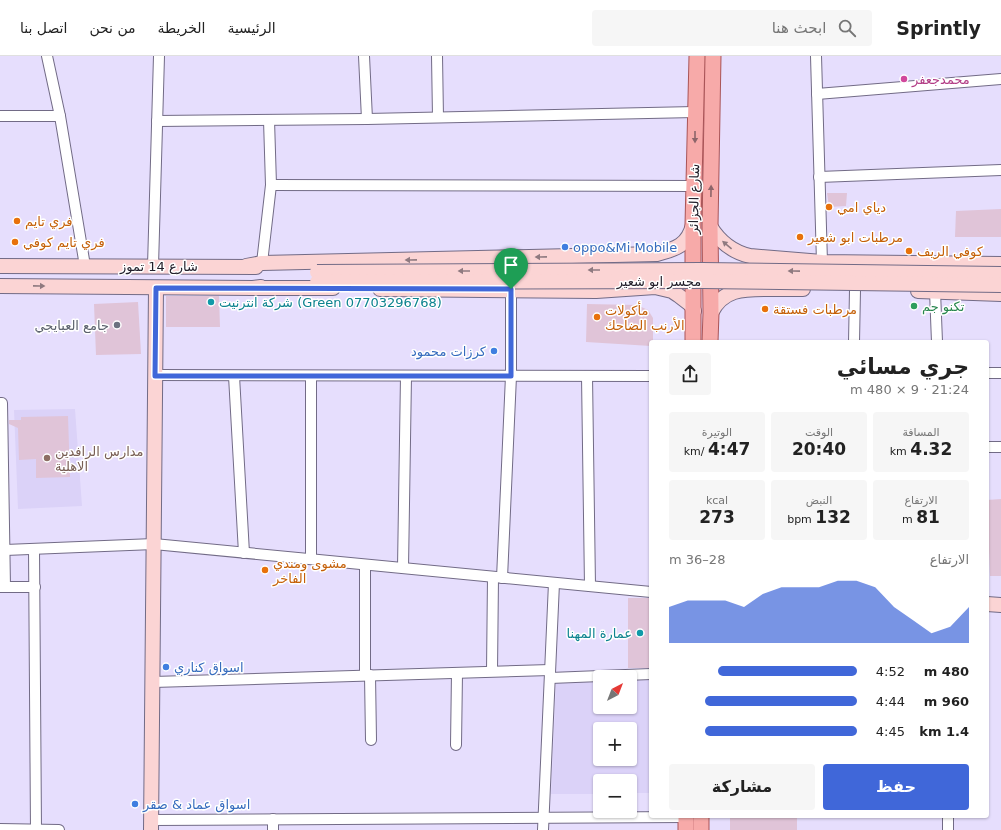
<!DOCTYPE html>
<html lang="ar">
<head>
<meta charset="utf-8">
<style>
  body { margin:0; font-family:"DejaVu Sans","Noto Sans Arabic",sans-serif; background:#f6f6f6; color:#222; direction:rtl; height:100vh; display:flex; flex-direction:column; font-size:15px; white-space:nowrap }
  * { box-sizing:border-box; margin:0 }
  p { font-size:13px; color:#767676 }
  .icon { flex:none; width:22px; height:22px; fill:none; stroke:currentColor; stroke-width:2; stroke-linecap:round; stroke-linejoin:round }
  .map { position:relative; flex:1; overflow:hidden; direction:ltr }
  .side { position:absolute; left:649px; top:284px; width:340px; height:478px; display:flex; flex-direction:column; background:#fff; border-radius:4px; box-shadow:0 1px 3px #0004; direction:rtl }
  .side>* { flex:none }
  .needle { width:26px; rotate:42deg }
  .tools { position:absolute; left:593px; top:614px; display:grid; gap:8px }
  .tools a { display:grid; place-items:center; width:44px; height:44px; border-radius:4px; background:#fff; box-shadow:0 1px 3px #0004; font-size:20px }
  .pin { position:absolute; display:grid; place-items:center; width:34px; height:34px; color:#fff; margin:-41px -17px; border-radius:50% 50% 50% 0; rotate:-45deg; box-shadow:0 0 4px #0007 }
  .pin .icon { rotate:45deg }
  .round { display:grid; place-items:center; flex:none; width:42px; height:42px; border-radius:4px; background:#f6f6f6 }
  .headline { display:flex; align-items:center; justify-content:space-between; height:68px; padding:0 20px }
  h1 { font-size:22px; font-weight:700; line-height:30px }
  .metrics { display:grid; grid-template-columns:repeat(3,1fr); gap:6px; height:68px; padding:4px 20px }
  .metrics div { display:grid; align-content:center; border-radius:4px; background:#f6f6f6; text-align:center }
  .metrics b { font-size:17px; font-weight:700 }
  .metrics small { font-size:11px; font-weight:400 }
  .metrics p { font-size:11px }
  .chart { height:112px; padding:8px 20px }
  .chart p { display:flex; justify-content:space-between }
  .chart svg { width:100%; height:72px; margin-top:4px; fill:#4067d9; opacity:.7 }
  .primary-button { display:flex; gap:8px; margin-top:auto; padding:8px 20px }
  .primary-button a { flex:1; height:46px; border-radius:4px; background:#4067d9; color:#fff; font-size:16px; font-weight:700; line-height:46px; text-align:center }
  .primary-button a+a { background:#f6f6f6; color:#222 }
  ul { padding:0 20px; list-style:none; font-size:13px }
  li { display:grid; grid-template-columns:64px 48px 1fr; align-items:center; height:30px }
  li i { height:10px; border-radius:5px; background:#4067d9 }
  header { display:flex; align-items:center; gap:24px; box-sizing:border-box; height:56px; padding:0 20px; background:#fff; border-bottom:1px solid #e0e0e0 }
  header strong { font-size:19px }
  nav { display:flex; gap:22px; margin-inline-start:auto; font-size:14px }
  .search { width:280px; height:36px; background:#f6f6f6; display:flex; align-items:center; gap:10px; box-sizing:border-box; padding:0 14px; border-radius:4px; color:#767676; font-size:15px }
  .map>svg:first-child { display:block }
</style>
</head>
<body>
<header>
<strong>Sprintly</strong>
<div class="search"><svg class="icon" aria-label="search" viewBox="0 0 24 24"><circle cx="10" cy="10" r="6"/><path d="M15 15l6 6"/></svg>ابحث هنا</div>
<nav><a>الرئيسية</a><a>الخريطة</a><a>من نحن</a><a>اتصل بنا</a></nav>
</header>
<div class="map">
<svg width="1001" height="774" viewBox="0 0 1001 774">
  <rect width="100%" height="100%" fill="#e6defd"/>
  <g fill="#dbd2f8" fill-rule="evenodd">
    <path d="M75,353L82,450L18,453L14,354Z"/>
    <path d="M651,623V737H630V725H600V738H551L556,627L600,625V651H630V624ZM600,673H630V703H600Z"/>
  </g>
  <g fill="#e0c4d8">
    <path d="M827,137H847L846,150L829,151Z"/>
    <path d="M1001,153V181H955L956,155Z"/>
    <path d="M166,240H219L220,271H166Z"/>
    <path d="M138,246L141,298L96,299L94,248Z"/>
    <path d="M587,248L637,249L648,254L653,262V286H651V290L586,286Z"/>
    <path d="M68,360L70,421L36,422V403L19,404L18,372L9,368V364H21V361Z"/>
    <path d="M1001,443V520H990L987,444Z"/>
    <rect x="628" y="542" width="23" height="70"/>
    <rect x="730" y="760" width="67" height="14"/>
  </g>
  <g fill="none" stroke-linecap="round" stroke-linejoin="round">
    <defs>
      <g id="street">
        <path d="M47,0L60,60L85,210"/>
        <path d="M364,0L367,63"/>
        <path d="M437,0L438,61"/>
        <path d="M816,0L822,206"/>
        <path d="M817,38L1001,23"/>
        <path d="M0,60H60"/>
        <path d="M157,65L367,63L695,56"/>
        <path d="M819,121L1001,114"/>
        <path d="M271,129L695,130"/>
        <path d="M262,207L271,129L269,64"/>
        <path d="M153,210L159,0"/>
        <path d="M935,235L937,286"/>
        <path d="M854,286L855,234"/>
        <path d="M987,317H1001"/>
        <path d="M155,319L651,320"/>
        <path d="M234,320L244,497"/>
        <path d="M587,320L590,530"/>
        <path d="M0,347H2L5,531"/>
        <path d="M987,391H1001"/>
        <path d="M34,493L36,774"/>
        <path d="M5,494L154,488L651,536"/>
        <path d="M311,503V320"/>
        <path d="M403,512L406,320"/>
        <path d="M502,522L511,320V233"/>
        <path d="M0,531H35"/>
        <path d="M492,615L493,521"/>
        <path d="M365,619V509"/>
        <path d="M370,619L371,684"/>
        <path d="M550,622L651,618"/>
        <path d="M153,626L550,614"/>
        <path d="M456,689L457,617"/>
        <path d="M948,760V774"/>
        <path d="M152,764L686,761"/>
        <path d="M0,773L59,774"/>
        <path d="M273,774V763"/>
        <path d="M543,774L554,527"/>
      </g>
      <g id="secondary">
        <path d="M710,170C719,185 733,196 750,200L822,206L1001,208"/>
        <path d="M0,210L256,211"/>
        <path d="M246,210L262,207L657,198C676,193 688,189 693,169"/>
        <path d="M0,230L253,232L261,231"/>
        <path d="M253,232H333"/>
        <path d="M380,233L596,235L655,231L672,235L678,239L691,249L694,255"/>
        <path d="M918,235L1001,238"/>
        <path d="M711,257C723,232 745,233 768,233C780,233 792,233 803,233"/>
        <path d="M987,548L1001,549"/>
        <path d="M151,774L156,232"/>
      </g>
      <g id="primary">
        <path d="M693,286V169L697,0"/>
        <path d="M710,286L711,257L710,170L713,0"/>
        <path d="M686,774V760"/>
        <path d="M701,774V760"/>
      </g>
    </defs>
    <use href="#street" stroke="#726b86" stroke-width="12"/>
    <use href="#secondary" stroke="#726b86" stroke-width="16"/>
    <use href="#primary" stroke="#a95558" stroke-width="17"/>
    <use href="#street" stroke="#fff" stroke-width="10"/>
    <use href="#secondary" stroke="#fbd4d4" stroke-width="14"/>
    <use href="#primary" stroke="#f7aaa9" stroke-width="15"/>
    <defs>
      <g id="secondary-bridge">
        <path d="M317,216L702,214L1001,218"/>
        <path d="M317,226L702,225L1001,229"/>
      </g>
    </defs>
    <use href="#secondary-bridge" stroke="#726b86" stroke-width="16" stroke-linecap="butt"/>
    <use href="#secondary-bridge" stroke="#fbd4d4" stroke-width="14"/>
  </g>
  <defs><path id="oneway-solid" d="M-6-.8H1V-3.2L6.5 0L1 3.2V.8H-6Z"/></defs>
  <g fill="#8d656a">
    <use href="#oneway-solid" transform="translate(695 81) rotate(90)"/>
    <use href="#oneway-solid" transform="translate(711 135) rotate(-89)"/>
  </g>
  <g fill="#8f7a80">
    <use href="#oneway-solid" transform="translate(727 189) rotate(-140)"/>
    <use href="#oneway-solid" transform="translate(541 201) rotate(179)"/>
    <use href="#oneway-solid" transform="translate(411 204) rotate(179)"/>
    <use href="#oneway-solid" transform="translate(594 214) rotate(180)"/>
    <use href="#oneway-solid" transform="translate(464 215) rotate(180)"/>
    <use href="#oneway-solid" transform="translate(794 215) rotate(-179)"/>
    <use href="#oneway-solid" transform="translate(39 230) rotate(1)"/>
  </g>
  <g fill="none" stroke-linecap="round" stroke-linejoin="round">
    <defs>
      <path id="route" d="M156,232L511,233V320H155Z"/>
    </defs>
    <use href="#route" stroke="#fff" stroke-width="8"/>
    <use href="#route" stroke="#4067d9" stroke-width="5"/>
  </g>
  <circle fill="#d1479c" stroke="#fff" stroke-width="1.5" cx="904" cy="23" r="4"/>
  <g fill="#e8710a" stroke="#fff" stroke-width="1.5">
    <circle cx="829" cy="151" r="4"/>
    <circle cx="17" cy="165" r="4"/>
    <circle cx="800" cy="181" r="4"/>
    <circle cx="15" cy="186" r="4"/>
    <circle cx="909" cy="195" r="4"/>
    <circle cx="765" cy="253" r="4"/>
    <circle cx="597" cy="261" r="4"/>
    <circle cx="265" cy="514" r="4"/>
  </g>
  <g fill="#3f7fe0" stroke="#fff" stroke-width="1.5">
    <circle cx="565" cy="191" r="4"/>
    <circle cx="494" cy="295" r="4"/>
    <circle cx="166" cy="611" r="4"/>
    <circle cx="135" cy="748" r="4"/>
  </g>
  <g fill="#0f9aa8" stroke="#fff" stroke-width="1.5">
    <circle cx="211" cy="246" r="4"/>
    <circle cx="640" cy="577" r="4"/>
  </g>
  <circle fill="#2e9e5b" stroke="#fff" stroke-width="1.5" cx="914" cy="250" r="4"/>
  <circle fill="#6b7280" stroke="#fff" stroke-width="1.5" cx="117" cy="269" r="4"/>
  <circle fill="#8d6e63" stroke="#fff" stroke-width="1.5" cx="47" cy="402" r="4"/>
  <g text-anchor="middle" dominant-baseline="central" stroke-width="3" stroke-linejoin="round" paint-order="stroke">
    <g font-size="13" fill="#b23c85" stroke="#fff" text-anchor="start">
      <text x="912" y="23">محمدجعفر</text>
    </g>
    <g font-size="13" fill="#23202b" stroke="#fff">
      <text transform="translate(694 143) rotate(-89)">شارع الجزائر</text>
      <text x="159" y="210">شارع 14 تموز</text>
      <text x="659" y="225">مجسر ابو شعير</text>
    </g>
    <g font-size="13" fill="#c56008" stroke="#fff" text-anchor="start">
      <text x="837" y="151">دياي امي</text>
      <text x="25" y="165">فري تايم</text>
      <text x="808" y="181">مرطبات ابو شعير</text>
      <text x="23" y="186">فري تايم كوفي</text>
      <text x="917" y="195">كوفي الريف</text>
      <text x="773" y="253">مرطبات فستقة</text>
      <text x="605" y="254">مأكولات<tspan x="605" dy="15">الأرنب الضاحك</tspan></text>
      <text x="273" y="507">مشوى ومندي<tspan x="273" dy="15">الفاخر</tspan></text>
    </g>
    <g font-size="13" fill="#366cbe" stroke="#fff" text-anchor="start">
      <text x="573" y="191">oppo&amp;Mi Mobile</text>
      <text x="486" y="295" text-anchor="end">كرزات محمود</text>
      <text x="174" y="611">اسواق كناري</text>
      <text x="143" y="748">اسواق عماد &amp; صقر</text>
    </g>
    <g font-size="13" fill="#0d838f" stroke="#fff" text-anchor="start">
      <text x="219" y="246">شركة انترنيت (Green 07703296768)</text>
      <text x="632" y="577" text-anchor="end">عمارة المهنا</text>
    </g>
    <g font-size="13" fill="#27864d" stroke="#fff" text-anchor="start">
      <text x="922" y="250">تكنو جم</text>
    </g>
    <g font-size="13" fill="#5b616d" stroke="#fff" text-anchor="end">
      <text x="109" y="269">جامع العبايجي</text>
    </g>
    <g font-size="13" fill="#785e54" stroke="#fff" text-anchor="start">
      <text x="55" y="395">مدارس الرافدين<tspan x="55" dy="15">اﻻهلية</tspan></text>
    </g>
  </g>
</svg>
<div class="tools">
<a><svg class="needle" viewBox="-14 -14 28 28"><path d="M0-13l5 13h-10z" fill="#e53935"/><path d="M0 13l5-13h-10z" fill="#767676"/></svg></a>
<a>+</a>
<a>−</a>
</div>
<div class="pin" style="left:511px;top:233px;background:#1e9e55"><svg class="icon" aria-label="arrive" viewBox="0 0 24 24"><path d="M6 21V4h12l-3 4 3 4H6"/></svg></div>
<section class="side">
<div class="headline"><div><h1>جري مسائي</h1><p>21:24 · 9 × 480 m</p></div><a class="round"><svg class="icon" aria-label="share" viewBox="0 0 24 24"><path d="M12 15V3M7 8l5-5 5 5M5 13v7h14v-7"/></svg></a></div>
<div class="metrics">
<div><p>المسافة</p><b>4.32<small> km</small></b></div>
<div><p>الوقت</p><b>20:40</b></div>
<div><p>الوتيرة</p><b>4:47<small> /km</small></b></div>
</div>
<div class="metrics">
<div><p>الارتفاع</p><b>81<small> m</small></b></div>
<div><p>النبض</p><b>132<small> bpm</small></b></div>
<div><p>kcal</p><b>273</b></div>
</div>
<div class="chart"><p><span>الارتفاع</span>28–36 m</p>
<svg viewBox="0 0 160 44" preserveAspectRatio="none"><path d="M0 44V22L10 18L20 18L30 18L40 22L50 14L60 10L70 10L80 10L90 6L100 6L110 10L120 22L130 30L140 38L150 34L160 22V44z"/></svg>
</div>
<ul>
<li><b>480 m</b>4:52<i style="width:74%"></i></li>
<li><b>960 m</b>4:44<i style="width:81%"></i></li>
<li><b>1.4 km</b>4:45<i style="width:81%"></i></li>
</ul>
<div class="primary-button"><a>حفظ</a><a>مشاركة</a></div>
</section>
</div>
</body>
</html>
